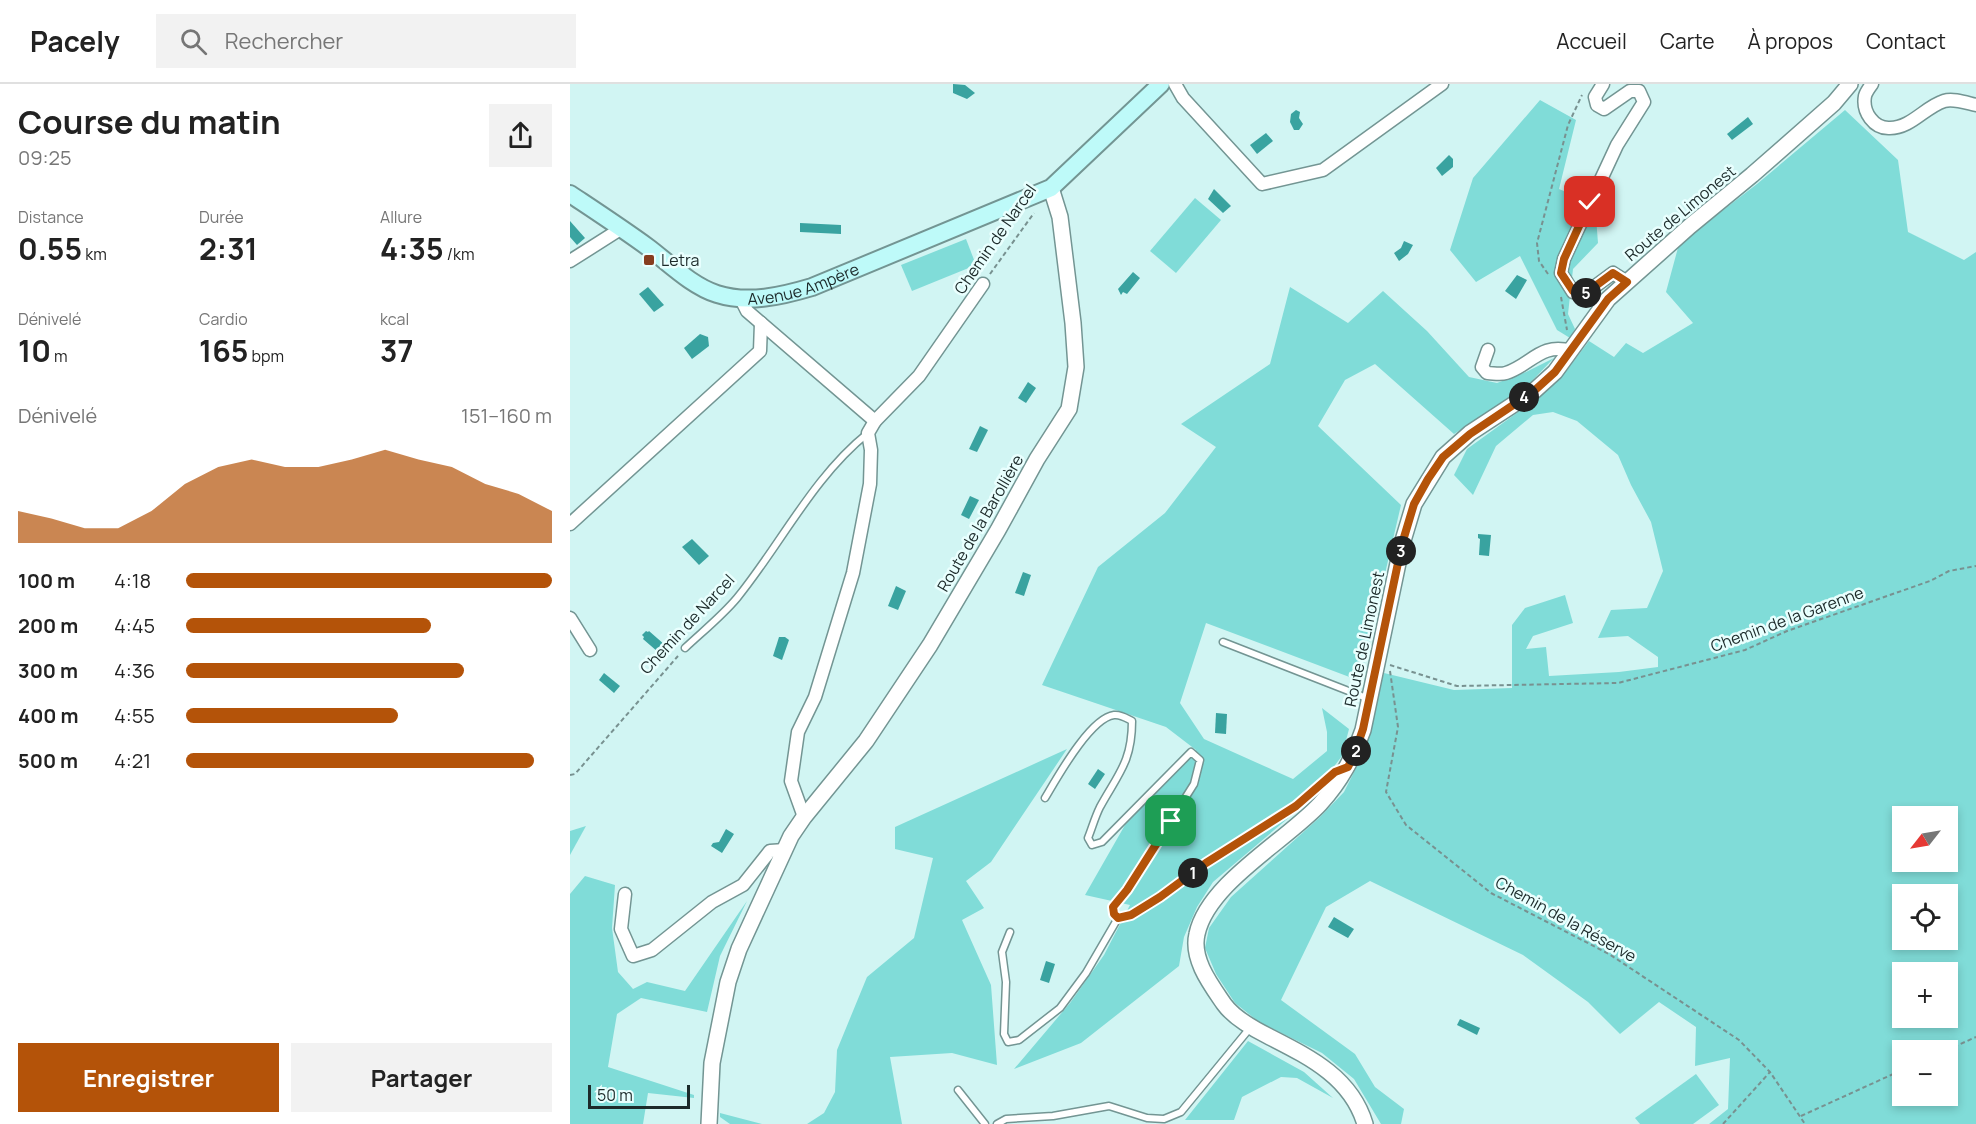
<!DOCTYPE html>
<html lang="fr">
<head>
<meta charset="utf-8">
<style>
  body { margin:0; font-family:Manrope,sans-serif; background:#f2f2f2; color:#222; height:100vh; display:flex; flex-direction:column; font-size:22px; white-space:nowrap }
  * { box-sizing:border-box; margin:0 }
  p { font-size:20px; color:#767676 }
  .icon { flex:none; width:33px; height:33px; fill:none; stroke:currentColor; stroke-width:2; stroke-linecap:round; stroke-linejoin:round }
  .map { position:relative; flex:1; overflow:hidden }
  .sheet { display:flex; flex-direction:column; background:#fff; width:570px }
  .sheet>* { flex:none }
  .needle { width:39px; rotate:239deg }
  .buttons { position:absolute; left:1322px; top:722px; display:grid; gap:12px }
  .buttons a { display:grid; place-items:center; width:66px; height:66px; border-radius:0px; background:#fff; box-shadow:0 3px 9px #0003; font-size:30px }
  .scale { position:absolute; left:18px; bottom:15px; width:102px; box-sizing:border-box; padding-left:6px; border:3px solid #1c2a2a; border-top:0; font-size:16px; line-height:21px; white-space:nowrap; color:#1c2a2a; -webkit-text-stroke:4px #e9fffe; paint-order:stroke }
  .pin { position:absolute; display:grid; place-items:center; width:51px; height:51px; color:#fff; margin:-26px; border-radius:12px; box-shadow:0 3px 9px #0006 }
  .km { position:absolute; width:30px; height:30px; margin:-15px; border-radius:50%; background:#222; color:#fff; font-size:16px; line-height:30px; text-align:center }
  .round { display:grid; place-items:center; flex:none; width:63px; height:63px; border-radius:0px; background:#f2f2f2 }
  .overview { display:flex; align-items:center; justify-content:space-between; height:102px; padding:0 18px }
  h1 { font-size:33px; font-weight:700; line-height:45px }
  .stats { display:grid; grid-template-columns:repeat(3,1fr); gap:9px; height:102px; padding:6px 18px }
  .stats div { display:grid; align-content:center }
  .stats b { font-size:30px; font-weight:700 }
  .stats small { font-size:16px; font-weight:400 }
  .stats p { font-size:16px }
  .chart { height:168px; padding:12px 18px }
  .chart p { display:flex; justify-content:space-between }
  .chart svg { width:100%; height:108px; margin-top:6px; fill:#b45309; opacity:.7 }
  .button { display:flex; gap:12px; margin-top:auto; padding:12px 18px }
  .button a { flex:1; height:69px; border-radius:0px; background:#b45309; color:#fff; font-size:24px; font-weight:700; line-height:69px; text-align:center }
  .button a+a { background:#f2f2f2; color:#222 }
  ul { padding:0 18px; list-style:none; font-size:20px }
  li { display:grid; grid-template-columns:96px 72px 1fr; align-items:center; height:45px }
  li i { height:15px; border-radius:8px; background:#b45309 }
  header { display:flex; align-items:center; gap:36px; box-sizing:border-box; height:84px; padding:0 30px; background:#fff; border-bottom:2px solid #e0e0e0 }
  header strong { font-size:28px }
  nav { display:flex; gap:33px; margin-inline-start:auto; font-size:21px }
  .search { width:420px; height:54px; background:#f2f2f2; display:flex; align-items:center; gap:15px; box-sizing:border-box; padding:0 21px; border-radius:0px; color:#767676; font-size:22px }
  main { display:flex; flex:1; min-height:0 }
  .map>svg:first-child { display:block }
</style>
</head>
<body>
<header>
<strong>Pacely</strong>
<div class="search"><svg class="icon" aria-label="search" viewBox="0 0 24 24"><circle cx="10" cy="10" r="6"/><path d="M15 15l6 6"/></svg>Rechercher</div>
<nav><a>Accueil</a><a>Carte</a><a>À propos</a><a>Contact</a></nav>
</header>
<main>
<section class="sheet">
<div class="overview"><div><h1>Course du matin</h1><p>09:25</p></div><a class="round"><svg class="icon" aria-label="share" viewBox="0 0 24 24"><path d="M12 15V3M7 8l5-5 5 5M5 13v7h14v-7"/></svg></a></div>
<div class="stats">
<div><p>Distance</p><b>0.55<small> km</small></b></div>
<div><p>Durée</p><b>2:31</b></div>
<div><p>Allure</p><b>4:35<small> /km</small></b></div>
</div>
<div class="stats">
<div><p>Dénivelé</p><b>10<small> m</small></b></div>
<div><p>Cardio</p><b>165<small> bpm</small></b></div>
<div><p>kcal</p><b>37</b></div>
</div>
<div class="chart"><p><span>Dénivelé</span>151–160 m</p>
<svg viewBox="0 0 160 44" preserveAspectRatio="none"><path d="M0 44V31L10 34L20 38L30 38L40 31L50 20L60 13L70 10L80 13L90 13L100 10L110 6L120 10L130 13L140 20L150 24L160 31V44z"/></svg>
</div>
<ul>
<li><b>100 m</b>4:18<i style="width:100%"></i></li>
<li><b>200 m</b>4:45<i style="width:67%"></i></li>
<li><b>300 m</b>4:36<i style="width:76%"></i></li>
<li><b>400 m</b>4:55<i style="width:58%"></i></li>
<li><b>500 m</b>4:21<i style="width:95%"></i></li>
</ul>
<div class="button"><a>Enregistrer</a><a>Partager</a></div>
</section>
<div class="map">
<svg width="1406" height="1040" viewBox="0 0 1406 1040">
  <rect width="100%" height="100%" fill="#d1f5f3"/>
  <g fill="#80dcd8" fill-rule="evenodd">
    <path d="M970,16L1006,36L989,105L1025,120L1028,159L1003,185L998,230L1005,245L1000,254L987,246L950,172L906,198L880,166L903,94Z"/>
    <path d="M1275,26L1328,76L1338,148L1394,176L1406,168V1040H1139L1158,1025L1160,974L1125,982L1126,943L1089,918L1050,950L1018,918L953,871L800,797L756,823L711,916L785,970L805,1003L834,1025L831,1040H811L784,995L752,969L689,938L665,919L646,890L635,864L639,844L661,813L749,734L774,708L791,674L814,589L884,606L942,604V541L955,524L995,511L1003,539L963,552L956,565L976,563L979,592L1049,588L1088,583V573L1058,552L1028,554L1041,526L1077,524L1093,487L1081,438L1061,401L1048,371L1007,337L983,328L963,331L926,362L903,411L884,391L897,365L966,315L997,286L1019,257L1044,273L1056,259L1073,269L1123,239L1096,208L1109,160L1187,100ZM1332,732H1377V777H1332ZM1332,810H1377V855H1332ZM1332,888H1377V933H1332ZM1332,966H1377V1011H1332Z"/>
    <path d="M625,114L651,136L606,189L580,167Z"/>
    <path d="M396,155L406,181L342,207L331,181Z"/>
    <path d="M720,203L778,239L813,207L857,247L899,293L927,299L956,288L984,274L957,302L884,350L805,280L775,296L748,342L831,421L790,597L636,539L610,619L634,655L723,695L757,667V648L752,624L779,645L772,672L736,719L643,798L627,823L614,853L609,882L511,959L444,985L500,919L534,871L560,821L515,811L555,741L626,666L596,643L472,601L528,483L595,429L646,363L611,340L700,280Z"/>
    <path d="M497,665L421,778L396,797L414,824L392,836L421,901L427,981L382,969L320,973L332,1040H237L254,1029L265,1008L267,966L297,893L344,854L363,774L325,765V743Z"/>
    <path d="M16,742L0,771V747Z"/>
    <path d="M15,792L45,801L42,844L48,888L63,905L77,898L115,907L177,817L150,872L137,928L71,914L47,930L38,983L124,1011V1014L78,1009L73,1040H0V810Z"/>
    <path d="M678,957L734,988L763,1014L727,994L711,993L672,1013L664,1036H615Z"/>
    <path d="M1126,990L1149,1021L1123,1040H1070L1065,1034Z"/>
    <path d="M150,1029L192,1040H160L150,1033Z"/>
  </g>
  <g fill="#39a3a0">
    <path d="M383,0L395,1L405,9L397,15L383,9Z"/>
    <path d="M726,26L730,28L729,34L733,40L729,46H724L720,38L721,30Z"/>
    <path d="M1178,33L1183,40L1162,56L1157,50Z"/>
    <path d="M696,49L703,57L687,70L680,61Z"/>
    <path d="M879,71L883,75V83L872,92L866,84Z"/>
    <path d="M644,105L661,122L653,129L638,115Z"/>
    <path d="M0,137L15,154L7,161L0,153Z"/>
    <path d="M230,139L271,141V150L230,148Z"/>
    <path d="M834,157L843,161L838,170L829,177L824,169L831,164Z"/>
    <path d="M563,188L570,194L557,210L553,208L551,211L548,205Z"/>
    <path d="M947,191L957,196L946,215L935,207Z"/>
    <path d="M78,203L94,221L84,228L69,210Z"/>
    <path d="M130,250L138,253L139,262L122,275L114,264Z"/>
    <path d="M458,298L466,304L456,319L448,314Z"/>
    <path d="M410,342L418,346L407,368L399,365Z"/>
    <path d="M400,412L409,416L399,435L391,431Z"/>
    <path d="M908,450L921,451L919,472L909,471L910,455L908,454Z"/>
    <path d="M122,455L139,472L129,481L112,463Z"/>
    <path d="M453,488L461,491L454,512L445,509Z"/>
    <path d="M326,502L336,507L328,526L318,522Z"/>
    <path d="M76,547L78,548L79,547L95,561L88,568L73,555L74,553L72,551Z"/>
    <path d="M209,553H215L219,556L212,576L203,572Z"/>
    <path d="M34,589L50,602L44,609L29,596Z"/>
    <path d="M646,629L657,630L656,650L645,649Z"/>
    <path d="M528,685L535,690L525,705L518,700Z"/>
    <path d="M156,745L164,750L152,769L141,762L143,759L149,758Z"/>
    <path d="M764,833L784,845L778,854L758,843Z"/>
    <path d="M476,877L485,880L479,899L470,896Z"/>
    <path d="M890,935L910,944L907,951L887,941Z"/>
  </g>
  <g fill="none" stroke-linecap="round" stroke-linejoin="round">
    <defs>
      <g id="service">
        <path d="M653,558L799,615"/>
        <path d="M115,564C132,548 152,532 167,514C211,460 243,393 298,349"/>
        <path d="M475,714C487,694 520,634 544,631C551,630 556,634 562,637C562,678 548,690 530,723C525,733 522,744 518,754L522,761L532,758L621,668L630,676L624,700L557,806L543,823L544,830L548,834L561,831L589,813L636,779L726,722L765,688L772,685"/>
        <path d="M440,848L432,868L436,898L434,950L438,958L449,956L490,924L516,889L548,834"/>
        <path d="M388,1006L415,1040"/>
        <path d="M427,1040L436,1035L483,1032L539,1022L577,1034L594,1035L611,1028L680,944"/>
      </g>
      <g id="minor">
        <path d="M605,0L613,14L692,100L753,86L872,0"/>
        <path d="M1033,0L1025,13L1027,21L1034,25L1060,7H1069L1074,18L1047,61L994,175L991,189L1003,208L1016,209L1043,189L1057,198"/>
        <path d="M1302,0C1299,4 1296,8 1295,12C1292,28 1304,45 1320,44C1341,44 1355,23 1374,17C1383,14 1397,19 1406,21"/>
        <path d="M0,177L52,144"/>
        <path d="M171,215L177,227L305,337"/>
        <path d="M918,266L912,283L917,289C923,289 930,291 936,289C961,281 971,258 1001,267"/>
        <path d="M0,440L190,267L191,239"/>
        <path d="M0,534L20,566"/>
        <path d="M234,733L221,697L228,648L245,613L283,489L300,400L301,366L298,349L305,337L349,292L413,200"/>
        <path d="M55,810L51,845L63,872L82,866L142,818L173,801L200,767L215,766"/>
      </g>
      <g id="tertiary">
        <path d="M139,1040L142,979L158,898L169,865L221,752L234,733L296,657L360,561L428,446L467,375L499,325L506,283L503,239L490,133L481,104"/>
        <path d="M795,1040C781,993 739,973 698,952C682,944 664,934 654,920C641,901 621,875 627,850C638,799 716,757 750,720C771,697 783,674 793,646L832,460L844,420L873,373L900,349L964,307L985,288L1038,215L1120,142L1182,91L1264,19L1280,0"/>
      </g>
      <g id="secondary">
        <path id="s1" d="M0,110C27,128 53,145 79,164C100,180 122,202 147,210C178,220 212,212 242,203L481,104L591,0"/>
      </g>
    </defs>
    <use href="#service" stroke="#739593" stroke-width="9"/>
    <use href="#minor" stroke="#739593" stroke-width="15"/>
    <use href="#tertiary" stroke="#739593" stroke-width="18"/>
    <use href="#secondary" stroke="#739593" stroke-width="20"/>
    <g stroke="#789190" stroke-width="2" stroke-dasharray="4.5 3" stroke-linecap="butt">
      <path d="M420,190L464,129"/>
      <path d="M978,190L969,177L967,159L998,41L1012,11"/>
      <path d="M991,213L997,246"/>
      <path d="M820,581L887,602L1048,599L1175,566L1217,547L1360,497L1379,487L1406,482"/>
      <path d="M820,587L828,643L816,708L836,741L921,809L1039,870L1169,956L1200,988L1235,1040"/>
      <path d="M0,691L5,690L108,572"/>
      <path d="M1377,966L1406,953"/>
      <path d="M1231,1032L1332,986"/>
      <path d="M1153,1040L1200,988"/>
    </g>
    <use href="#service" stroke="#fff" stroke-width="6"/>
    <use href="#minor" stroke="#fff" stroke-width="12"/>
    <use href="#tertiary" stroke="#fff" stroke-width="15"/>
    <use href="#secondary" stroke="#befaf9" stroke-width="16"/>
  </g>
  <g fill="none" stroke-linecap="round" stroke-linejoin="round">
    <defs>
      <path id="route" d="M601,737L557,806L543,823L544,830L548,834L561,831L590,813L636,779L726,722L765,688L778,683L784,671L793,645L832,460L844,420L858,395L873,373L900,350L964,307L985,288L1038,215L1057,198L1043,189L1016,209L1003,207L991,189L994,175L1020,118"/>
    </defs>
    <use href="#route" stroke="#fff" stroke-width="12"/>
    <use href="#route" stroke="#b45309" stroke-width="8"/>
  </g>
  <rect fill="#863e20" stroke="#e9fffe" stroke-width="2" x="73" y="170" width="12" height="12" rx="3"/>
  <g text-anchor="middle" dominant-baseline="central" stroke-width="5" stroke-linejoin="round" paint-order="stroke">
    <g font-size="16" fill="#1c2a2a" stroke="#e9fffe">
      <text transform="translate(1110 129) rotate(-40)">Route de Limonest</text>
      <text transform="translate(425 155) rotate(-55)">Chemin de Narcel</text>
      <text stroke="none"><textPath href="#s1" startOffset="267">Avenue Ampère</textPath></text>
      <text transform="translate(410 439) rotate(-60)">Route de la Barollière</text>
      <text transform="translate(1217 535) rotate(-20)">Chemin de la Garenne</text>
      <text transform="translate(117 540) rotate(-47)">Chemin de Narcel</text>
      <text transform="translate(794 555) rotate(-78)">Route de Limonest</text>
      <text transform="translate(996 835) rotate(29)">Chemin de la Réserve</text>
    </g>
    <g font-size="16" fill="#1c2a2a" stroke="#e9fffe" text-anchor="start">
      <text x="91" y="176">Letra</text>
    </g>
  </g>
</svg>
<div class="buttons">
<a><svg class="needle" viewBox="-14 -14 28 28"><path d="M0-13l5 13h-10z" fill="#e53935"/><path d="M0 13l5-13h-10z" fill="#767676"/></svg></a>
<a><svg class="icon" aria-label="locate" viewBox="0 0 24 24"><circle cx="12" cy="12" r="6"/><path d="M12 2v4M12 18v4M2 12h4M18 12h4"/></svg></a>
<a>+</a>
<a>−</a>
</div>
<div class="scale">50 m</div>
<div class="pin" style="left:601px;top:737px;background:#1e9e55"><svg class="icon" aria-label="arrive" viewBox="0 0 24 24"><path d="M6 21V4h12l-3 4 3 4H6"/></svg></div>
<div class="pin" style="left:1020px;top:118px;background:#d93025"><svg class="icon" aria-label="check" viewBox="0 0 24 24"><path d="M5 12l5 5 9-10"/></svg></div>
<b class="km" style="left:623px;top:789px">1</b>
<b class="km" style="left:786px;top:667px">2</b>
<b class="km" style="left:831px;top:467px">3</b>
<b class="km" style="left:954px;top:313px">4</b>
<b class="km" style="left:1016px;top:209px">5</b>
</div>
</main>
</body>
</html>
